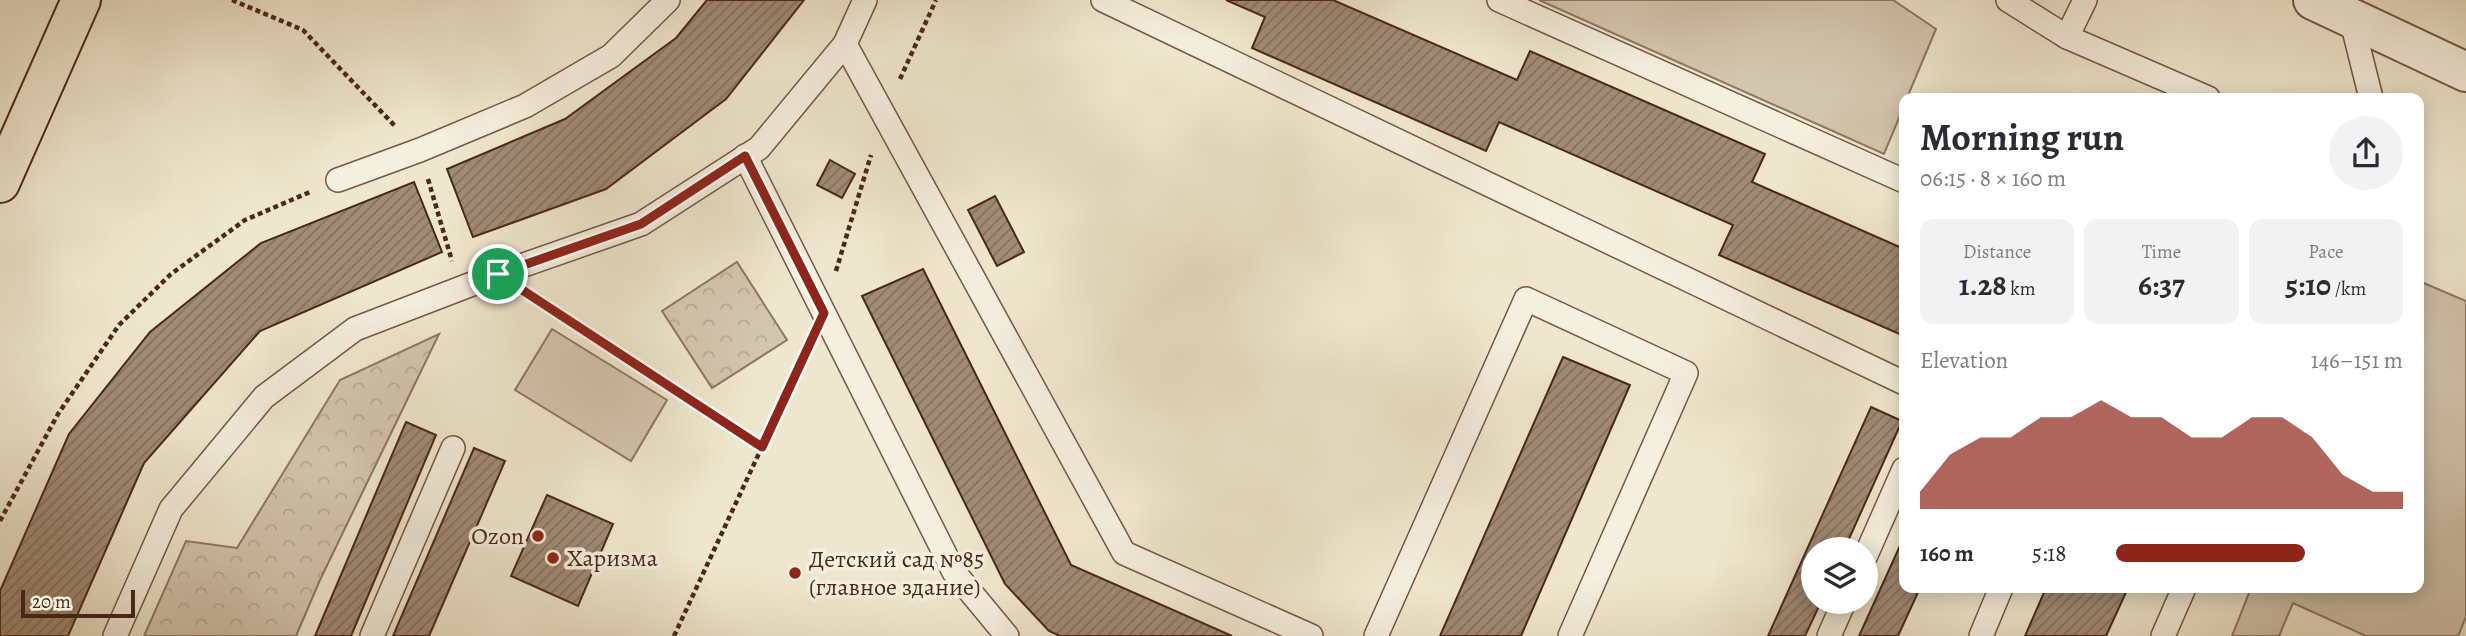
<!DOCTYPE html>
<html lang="en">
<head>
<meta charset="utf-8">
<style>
  body { margin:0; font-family:Alegreya,serif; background:#f2f2f3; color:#2b2b33; height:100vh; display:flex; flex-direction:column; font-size:26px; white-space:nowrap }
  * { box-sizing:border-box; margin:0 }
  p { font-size:23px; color:#7c7c81 }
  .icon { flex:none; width:38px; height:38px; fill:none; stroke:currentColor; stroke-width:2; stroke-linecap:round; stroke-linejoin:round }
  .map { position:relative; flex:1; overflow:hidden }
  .drawer { position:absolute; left:1899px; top:93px; width:525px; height:500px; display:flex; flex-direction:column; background:#fff; border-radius:14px; box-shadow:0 4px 18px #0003 }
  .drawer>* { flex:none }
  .buttons { position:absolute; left:1801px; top:537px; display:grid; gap:14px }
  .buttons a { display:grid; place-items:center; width:77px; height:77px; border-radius:50%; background:#fff; box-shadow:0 4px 18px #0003; font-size:35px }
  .scale { position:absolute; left:21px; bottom:18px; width:114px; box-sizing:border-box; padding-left:7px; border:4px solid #4b2717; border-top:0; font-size:19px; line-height:24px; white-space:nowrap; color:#4b2717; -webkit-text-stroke:5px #f5efde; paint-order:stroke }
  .pin { position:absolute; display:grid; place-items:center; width:60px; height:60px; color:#fff; margin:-30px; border:4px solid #fff; border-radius:50%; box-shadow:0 2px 7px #0007 }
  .round { display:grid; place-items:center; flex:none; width:74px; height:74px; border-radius:37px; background:#f2f2f3 }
  .headline { display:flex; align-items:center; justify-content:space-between; height:119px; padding:0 21px }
  h1 { font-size:38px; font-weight:600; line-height:52px }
  .stats { display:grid; grid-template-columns:repeat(3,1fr); gap:10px; height:119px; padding:7px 21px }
  .stats div { display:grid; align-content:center; border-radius:14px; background:#f2f2f3; text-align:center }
  .stats b { font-size:30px; font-weight:600 }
  .stats small { font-size:19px; font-weight:400 }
  .stats p { font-size:19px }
  .chart { height:196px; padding:14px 21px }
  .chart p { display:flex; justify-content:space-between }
  .chart svg { width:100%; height:126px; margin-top:7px; fill:#8f2418; opacity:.7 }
  ul { padding:0 21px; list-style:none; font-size:23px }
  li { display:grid; grid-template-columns:112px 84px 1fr; align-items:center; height:52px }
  li i { height:18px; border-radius:9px; background:#8f2418 }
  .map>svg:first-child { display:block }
</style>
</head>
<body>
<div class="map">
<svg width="2466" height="636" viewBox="0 0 2466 636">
  <defs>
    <pattern id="park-crowns" width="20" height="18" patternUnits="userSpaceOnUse" patternTransform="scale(1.75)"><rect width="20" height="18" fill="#d3c6ae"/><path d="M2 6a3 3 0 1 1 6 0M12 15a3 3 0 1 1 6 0" fill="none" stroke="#b7aa95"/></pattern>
    <pattern id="building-hatch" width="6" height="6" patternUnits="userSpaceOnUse" patternTransform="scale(1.75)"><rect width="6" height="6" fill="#a08b76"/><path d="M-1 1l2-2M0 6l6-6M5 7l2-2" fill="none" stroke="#847260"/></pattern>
  </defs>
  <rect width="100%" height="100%" fill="#efe7cd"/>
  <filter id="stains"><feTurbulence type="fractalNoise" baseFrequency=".00286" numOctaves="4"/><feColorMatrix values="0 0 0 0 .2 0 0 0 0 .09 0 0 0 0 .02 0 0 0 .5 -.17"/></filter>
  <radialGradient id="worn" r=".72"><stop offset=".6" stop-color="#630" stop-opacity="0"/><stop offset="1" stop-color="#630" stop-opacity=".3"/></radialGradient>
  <g fill="#d3c6ae" stroke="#8f7662" stroke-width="2">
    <path d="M1539,0H1893L1936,29L1907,98H1904V106L1884,154Z"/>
    <path d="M2419,281L2466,301V617L2458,636H2366L2293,603L2279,636H2232L2251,588H2418Z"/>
    <path d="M552,329L667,400L631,461L515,390Z"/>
  </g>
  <g fill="url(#park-crowns)" stroke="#8f7662" stroke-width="2">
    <path d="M737,262L787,340L712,388L662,311Z"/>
    <path d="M439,334L320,580L296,636H144L186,541L237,548L340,380Z"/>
  </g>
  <g fill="url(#building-hatch)" stroke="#4b2717" stroke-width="2">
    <path d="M707,0H804L726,99L606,189L473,237L447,169L565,119L676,38Z"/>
    <path d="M1226,0H1333L1517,80L1530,51L1765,154L1752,182L1904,249V336L1719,255L1733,225L1499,122L1486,151L1252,48L1265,17Z"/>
    <path d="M830,160L855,174L842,198L817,185Z"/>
    <path d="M414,182L442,252L260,331L144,463L68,636H0V591L69,434L150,332L261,243Z"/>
    <path d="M995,196L1024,252L997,266L968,210Z"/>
    <path d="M923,269L1071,565L1232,636H1060L1049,631L1005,584L862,296Z"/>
    <path d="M1563,357L1630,385L1521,636H1440Z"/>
    <path d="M1871,407L1902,421L1844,550H1813V602H1821L1805,636H1768Z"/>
    <path d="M406,422L436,435L351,636H315Z"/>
    <path d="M474,448L505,461L429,636H393Z"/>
    <path d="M547,495L613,524L578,606L511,576Z"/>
    <path d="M1904,537V588H1920L1898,636H1859Z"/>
    <path d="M2046,588H2128L2106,636H2025Z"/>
  </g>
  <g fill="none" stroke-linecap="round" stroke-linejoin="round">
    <defs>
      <g id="service">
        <path d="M1103,0L1904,383"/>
        <path d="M1499,0L1904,181"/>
        <path d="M2008,0L2067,37L2208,98"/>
        <path d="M2351,18L2371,98"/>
        <path d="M2067,37L2085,0"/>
        <path d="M845,44L1124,553L1311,636"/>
        <path d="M745,156L954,572L1007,636"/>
        <path d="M338,180L420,150L525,106L611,56L668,0"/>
        <path d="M1866,555L1904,469"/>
        <path d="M115,636L171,509L264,397L355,329L498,274L641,224L759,148L845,44L865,0"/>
        <path d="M372,636L453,448"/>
        <path d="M1376,636L1526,299L1686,373L1570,636"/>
        <path d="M1829,636L1844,602"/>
        <path d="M1981,636L2001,588"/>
        <path d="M2163,636L2184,588"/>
      </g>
      <path id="minor" d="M2313,0L2466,72"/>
      <path id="primary" d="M0,183L81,0"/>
    </defs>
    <use href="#service" stroke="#745744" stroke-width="26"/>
    <use href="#minor" stroke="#745744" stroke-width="42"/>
    <use href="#primary" stroke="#4b2717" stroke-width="42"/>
    <g stroke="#4b2717" stroke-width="4.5" stroke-dasharray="5 3.5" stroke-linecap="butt">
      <path d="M232,0L303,30L395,126"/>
      <path d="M900,79L936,0"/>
      <path d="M428,179L452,261"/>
      <path d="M836,271L871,155"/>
      <path d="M531,296L762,447"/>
      <path d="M0,521L58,414L119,325L171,274L245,220L310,192"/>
      <path d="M674,636L808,348"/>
    </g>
    <use href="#service" stroke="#f5efde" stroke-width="23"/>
    <use href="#minor" stroke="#f5efde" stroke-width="38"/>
    <use href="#primary" stroke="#efe7cd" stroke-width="38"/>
  </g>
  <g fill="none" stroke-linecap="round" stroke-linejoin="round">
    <defs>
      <path id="route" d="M745,156L824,313L762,447L498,274L641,224Z"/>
    </defs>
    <use href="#route" stroke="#fff" stroke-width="14"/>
    <use href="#route" stroke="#8f2418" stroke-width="9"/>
  </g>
  <g fill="#8f2418" stroke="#f5efde" stroke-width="2.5">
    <circle cx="538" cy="536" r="7"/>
    <circle cx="553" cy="558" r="7"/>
    <circle cx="795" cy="573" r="7"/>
  </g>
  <g text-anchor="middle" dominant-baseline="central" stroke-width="7" stroke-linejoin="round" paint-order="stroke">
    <g font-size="24" fill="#4b2717" stroke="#f5efde" text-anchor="start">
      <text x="524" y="536" text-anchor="end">Ozon</text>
      <text x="567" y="558">Харизма</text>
      <text x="809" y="559">Детский сад №85<tspan x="809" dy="28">(главное здание)</tspan></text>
    </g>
  </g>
  <rect width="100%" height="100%" filter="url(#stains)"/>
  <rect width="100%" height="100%" fill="url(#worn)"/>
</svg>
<div class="buttons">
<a><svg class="icon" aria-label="layers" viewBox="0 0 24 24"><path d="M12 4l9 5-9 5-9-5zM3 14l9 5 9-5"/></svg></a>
</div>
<div class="scale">20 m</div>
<div class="pin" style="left:498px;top:274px;background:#1e9e55"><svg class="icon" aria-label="arrive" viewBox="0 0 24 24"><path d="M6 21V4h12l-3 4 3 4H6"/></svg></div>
<section class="drawer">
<div class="headline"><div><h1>Morning run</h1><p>06:15 · 8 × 160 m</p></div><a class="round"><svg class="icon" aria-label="share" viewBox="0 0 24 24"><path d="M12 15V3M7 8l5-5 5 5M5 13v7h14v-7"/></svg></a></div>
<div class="stats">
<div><p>Distance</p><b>1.28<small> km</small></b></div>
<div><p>Time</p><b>6:37</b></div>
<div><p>Pace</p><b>5:10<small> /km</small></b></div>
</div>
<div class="chart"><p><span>Elevation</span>146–151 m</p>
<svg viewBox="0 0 160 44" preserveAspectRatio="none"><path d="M0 44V38L10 25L20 19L30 19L40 12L50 12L60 6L70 12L80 12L90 19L100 19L110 12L120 12L130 19L140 32L150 38L160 38V44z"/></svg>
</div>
<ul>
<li><b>160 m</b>5:18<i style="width:66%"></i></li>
</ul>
</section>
</div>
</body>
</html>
